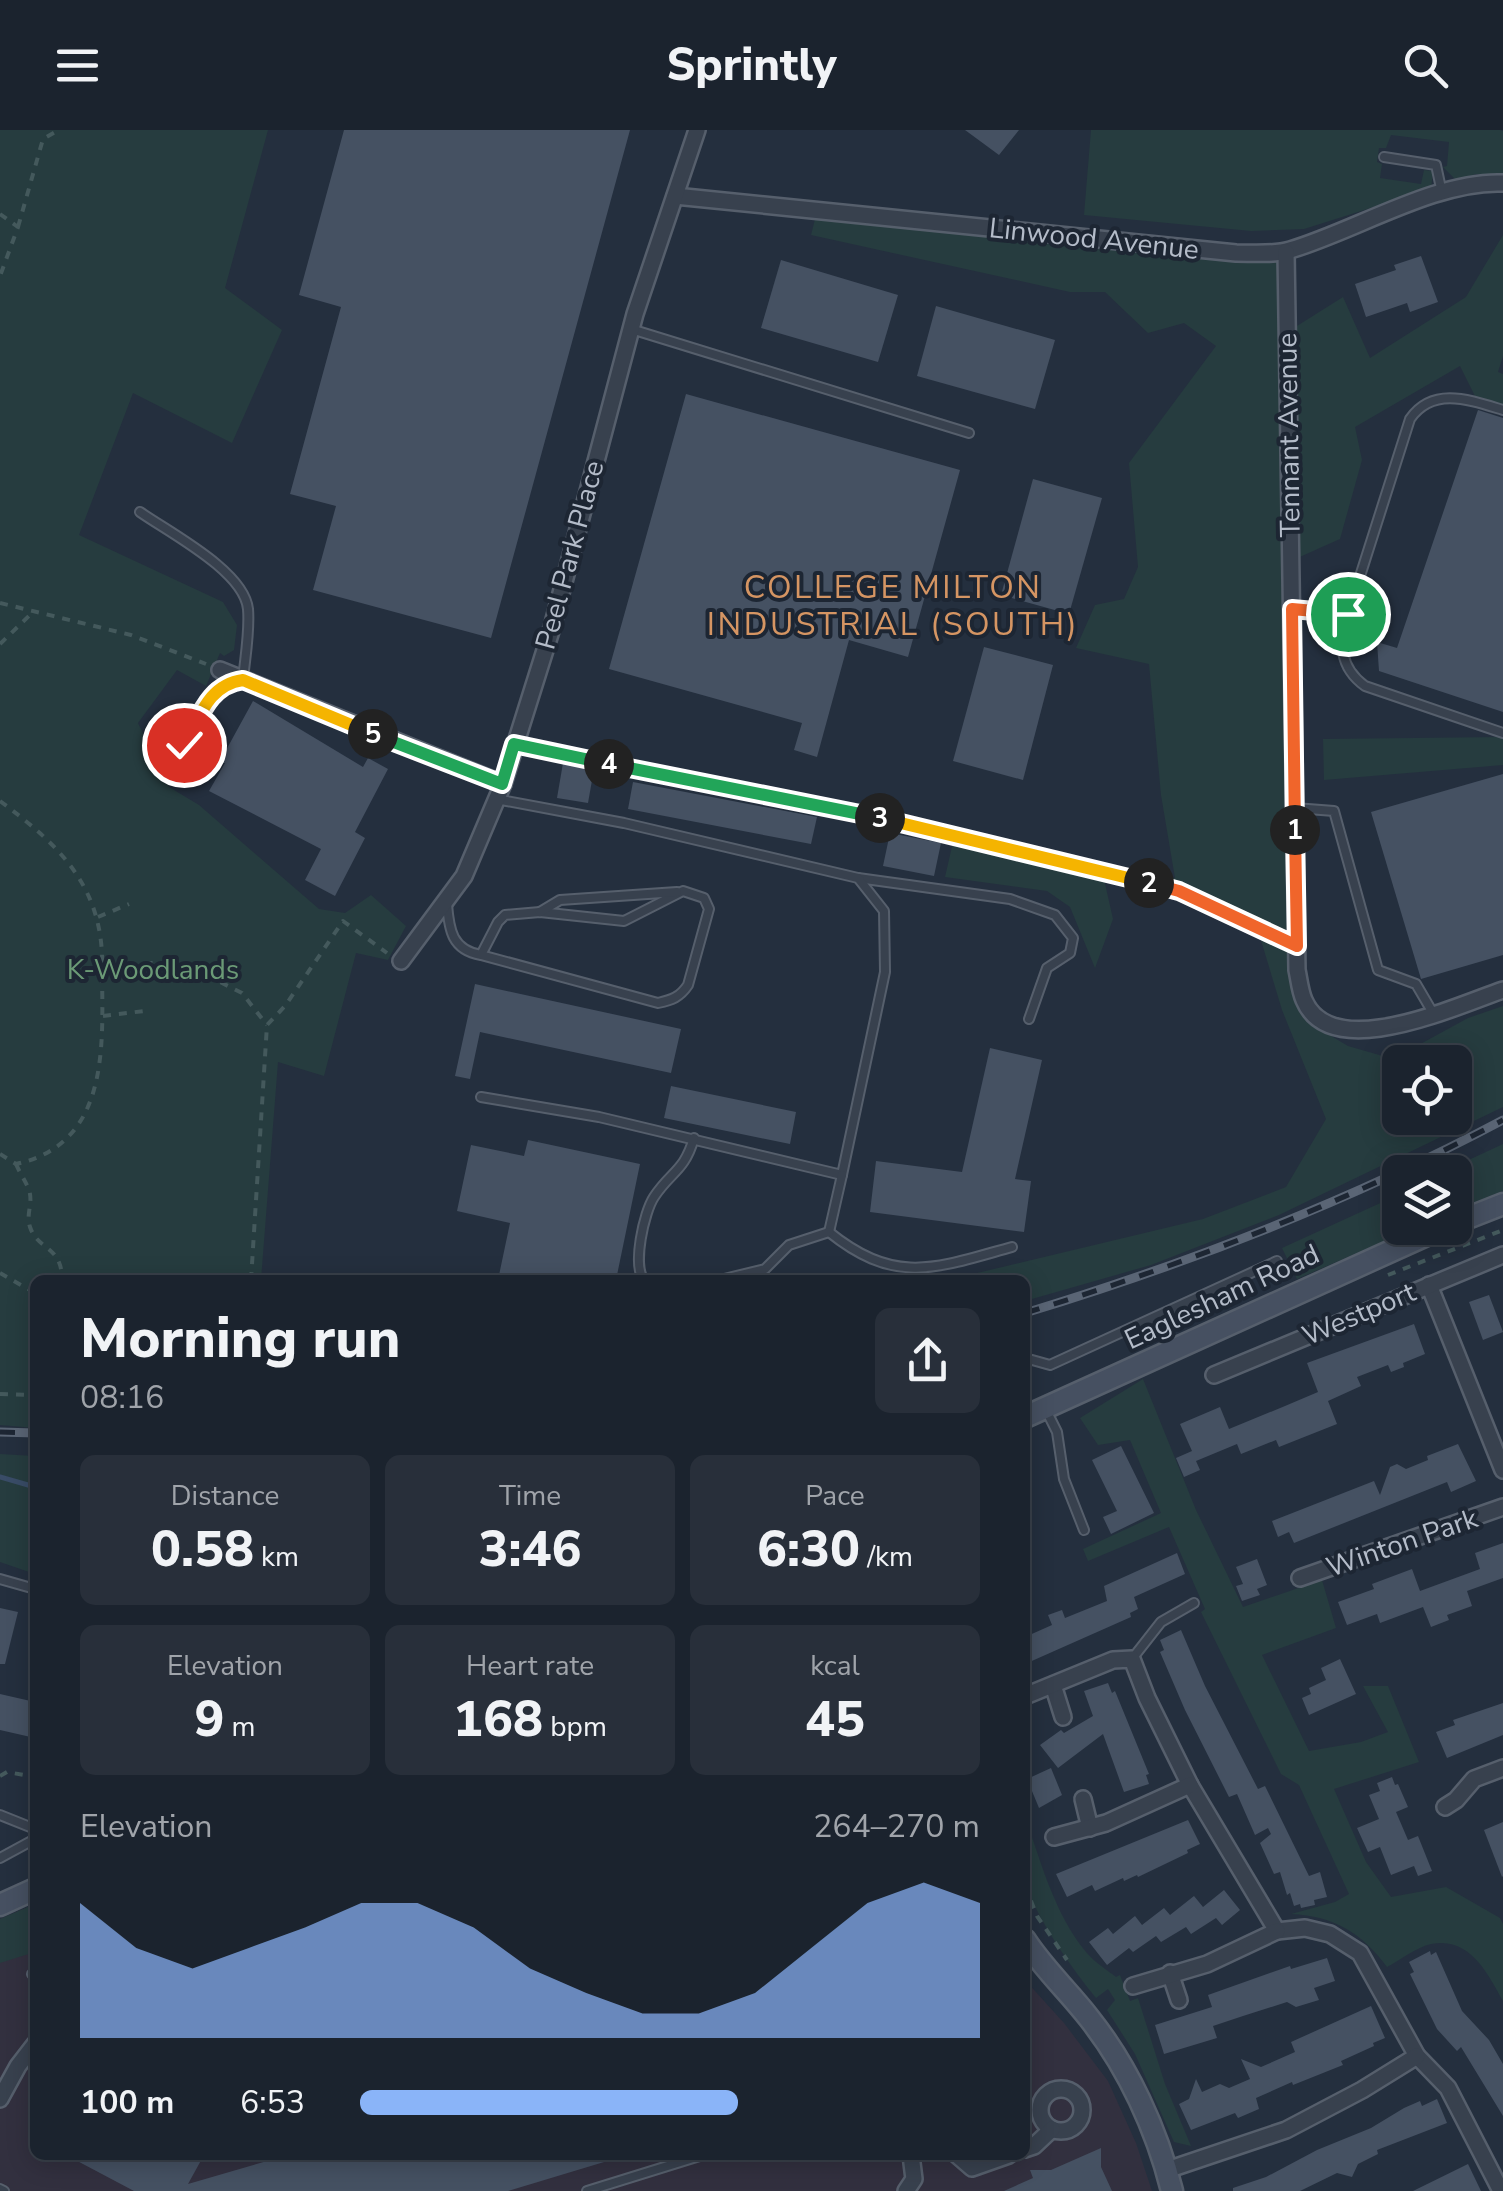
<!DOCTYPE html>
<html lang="en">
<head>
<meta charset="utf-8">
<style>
  body { margin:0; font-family:"Nunito Sans",sans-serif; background:#282f3a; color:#f1f3f6; height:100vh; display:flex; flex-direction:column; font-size:38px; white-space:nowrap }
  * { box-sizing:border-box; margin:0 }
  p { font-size:32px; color:#a0a4aa }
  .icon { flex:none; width:55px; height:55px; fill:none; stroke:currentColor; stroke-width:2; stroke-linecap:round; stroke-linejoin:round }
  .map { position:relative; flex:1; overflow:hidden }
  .drawer { position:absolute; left:30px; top:1145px; width:1000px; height:885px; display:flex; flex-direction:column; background:#1b232e; border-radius:15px; box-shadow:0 5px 25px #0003,0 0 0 2px #39404a }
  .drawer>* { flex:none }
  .buttons { position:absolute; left:1382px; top:915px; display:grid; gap:20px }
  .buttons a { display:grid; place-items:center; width:90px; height:90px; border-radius:15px; background:#1b232e; box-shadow:0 5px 25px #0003,0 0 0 2px #39404a; font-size:50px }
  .pin { position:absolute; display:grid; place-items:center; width:85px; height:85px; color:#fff; margin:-42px; border:5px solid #fff; border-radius:50%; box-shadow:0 2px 10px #0007 }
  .km { position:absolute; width:50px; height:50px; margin:-25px; border-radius:50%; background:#222; color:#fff; font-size:28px; line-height:50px; text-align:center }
  .round { display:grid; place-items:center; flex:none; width:105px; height:105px; border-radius:15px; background:#282f3a }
  .overview { display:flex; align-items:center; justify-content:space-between; height:170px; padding:0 50px }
  h1 { font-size:55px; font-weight:800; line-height:75px }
  .stats { display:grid; grid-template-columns:repeat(3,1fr); gap:15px; height:170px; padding:10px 50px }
  .stats div { display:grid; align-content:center; border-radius:15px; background:#282f3a; text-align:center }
  .stats b { font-size:50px; font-weight:800 }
  .stats small { font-size:28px; font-weight:400 }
  .stats p { font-size:28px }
  .chart { height:280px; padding:20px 50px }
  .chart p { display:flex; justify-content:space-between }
  .chart svg { width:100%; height:180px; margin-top:10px; fill:#8ab4f8; opacity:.7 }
  ul { padding:0 50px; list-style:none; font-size:32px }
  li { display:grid; grid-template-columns:160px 120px 1fr; align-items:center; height:75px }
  li i { height:25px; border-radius:12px; background:#8ab4f8 }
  header { display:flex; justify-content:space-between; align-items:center; height:130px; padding:0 50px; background:#1b232e; font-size:45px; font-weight:800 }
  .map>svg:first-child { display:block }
</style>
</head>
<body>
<header><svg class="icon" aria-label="menu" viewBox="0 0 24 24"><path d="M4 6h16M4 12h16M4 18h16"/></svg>Sprintly<svg class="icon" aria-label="search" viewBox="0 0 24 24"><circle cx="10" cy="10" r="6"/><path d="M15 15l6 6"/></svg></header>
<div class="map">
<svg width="1503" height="2061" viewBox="0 0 1503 2061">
  <rect width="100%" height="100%" fill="#242f3e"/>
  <path fill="#32303f" d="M35,1774V2025H1025V1850L1064,1893L1108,1951L1136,2013L1152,2061H0V1789Z"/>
  <g fill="#263c3f" fill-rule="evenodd">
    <path d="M0,0H268L225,158L282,200L232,313L133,263L79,405L223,472L237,495L234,520L224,526L220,523L206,556L177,540L138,593L169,657L199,675L319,779L345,783L371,765L406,796L388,830L356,823L324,946L278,932L261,1150H35V1298L0,1295Z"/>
    <path d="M1091,0H1500L1503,1V44H1476L1456,50L1443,37L1447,36L1449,12L1391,5L1386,18H1379L1377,32L1382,34L1380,48L1421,54L1424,40L1433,41L1431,59L1304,99L1251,101L1084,85Z"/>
    <path d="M817,81L1286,122L1289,201L1343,167L1370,228L1466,167L1503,105V226L1498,242L1503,244V276L1476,268L1460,236L1355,297L1362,330L1340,409L1284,434L1295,868L1311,894L1348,916L1393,929L1468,888L1503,876V977L1279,1085L1151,1135L1025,1171V1150H948L1203,1089L1286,1057L1326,989L1282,880L1260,807L1162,764L1104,749L1113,789L1095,838L1070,777L1047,761L945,747L953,712L1175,748L1161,665L1149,534L1076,518L1095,475L1124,469L1138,437L1129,333L1216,216L1184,193L1148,203L1105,162H1070L811,105ZM1400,932H1455V988H1400Z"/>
    <path d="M1503,607V635L1324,650L1323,609Z"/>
    <path d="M1503,1014V1061L1455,1080V1042H1443Z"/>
    <path d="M1400,1064V1098H1415L1297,1149L1282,1118Z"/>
    <path d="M1143,1249L1196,1380L1243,1477L1322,1450L1336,1498L1262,1525L1309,1621L1361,1612L1388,1602L1363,1556H1388L1419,1632L1334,1659L1366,1732L1391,1767L1446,1757L1500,1788L1503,1794V1871C1488,1844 1470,1806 1431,1814C1417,1817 1400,1830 1387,1837C1362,1803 1334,1786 1291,1784L1335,1772L1349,1764L1299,1655L1281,1644L1201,1482L1205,1479L1169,1397L1088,1431L1083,1419L1161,1383L1130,1310L1098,1315L1080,1288Z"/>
    <path d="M0,1324L35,1326V1444L0,1432Z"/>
    <path d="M1025,1686C1040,1730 1055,1785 1086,1822C1094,1832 1106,1839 1116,1847L1120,1845L1130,1871L1138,1868L1165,1954L1191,2016L1174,2012L1135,1924L1107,1880L1115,1870L1108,1859L1096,1868C1074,1841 1031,1782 1025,1748C1022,1729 1025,1706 1025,1686Z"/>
    <path d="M35,1774V1822L0,1833V1789Z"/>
  </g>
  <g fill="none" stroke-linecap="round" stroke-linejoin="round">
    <path stroke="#394c67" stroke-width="5" d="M0,1347L35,1357"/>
  </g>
  <g fill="#455162">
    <path d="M344,0H630L491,508L313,460L336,376L290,364L341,177L299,165Z"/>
    <path d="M965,0H1019L999,25Z"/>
    <path d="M1421,126L1438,172L1410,182L1407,173L1366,187L1355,154L1396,140L1394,135Z"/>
    <path d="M781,130L898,165L878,232L761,198Z"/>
    <path d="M936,176L1055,210L1035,279L917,246Z"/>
    <path d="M686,264L960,340L908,527L849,510L817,627L794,620L802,593L609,539Z"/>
    <path d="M1478,280L1503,288V582L1379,541L1377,512L1397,518Z"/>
    <path d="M1033,349L1102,368L1069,484L1001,465Z"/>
    <path d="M984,517L1053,535L1023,650L953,631Z"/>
    <path d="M253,571L363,637L368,628L388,639L355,702L365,708L335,766L305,750L321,719L209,661L225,633H219Z"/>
    <path d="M563,633L594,639L588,673L557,668Z"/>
    <path d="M1503,644V825L1421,849L1371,682Z"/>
    <path d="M633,652L817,687L811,714L628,679Z"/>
    <path d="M890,703L941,713L934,746L883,736Z"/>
    <path d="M475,854L681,899L671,943L480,902L470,949L455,946Z"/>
    <path d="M990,918L1042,930L1015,1049L1031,1051L1024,1102L870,1082L876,1031L962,1042Z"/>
    <path d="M671,956L796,982L790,1014L664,988Z"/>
    <path d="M528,1010L640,1034L616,1150H498L510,1093L457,1081L471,1015L524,1026Z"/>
    <path d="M1489,1165L1503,1202L1483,1210L1469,1172Z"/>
    <path d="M1414,1194L1425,1224L1403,1233L1404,1237L1391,1242L1388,1235L1357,1247L1361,1256L1328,1271L1337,1294L1279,1317L1276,1310L1241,1324L1237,1314L1196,1331L1200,1340L1184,1347L1176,1328L1192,1321L1180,1294L1220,1277L1229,1299L1285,1276L1318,1262L1307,1233Z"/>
    <path d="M1458,1314L1476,1351L1451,1362L1447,1352L1294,1413L1289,1402L1278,1407L1272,1391L1374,1351L1380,1365L1390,1337L1397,1334L1406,1339L1428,1330L1427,1326Z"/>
    <path d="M1121,1316L1154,1383L1111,1404L1103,1387L1117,1381L1092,1330Z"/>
    <path d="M1503,1413V1448L1467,1461L1472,1476L1447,1485L1449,1490L1431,1497L1423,1477L1380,1493L1377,1484L1347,1495L1338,1472L1374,1459L1372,1454L1412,1439L1420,1461L1480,1439L1475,1423Z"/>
    <path d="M1177,1423L1185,1444L1134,1467L1138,1479L1130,1483L1131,1487L1025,1534V1507L1052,1495L1048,1485L1062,1480L1065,1488L1107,1471L1104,1456Z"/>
    <path d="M1257,1429L1267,1455L1257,1459L1260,1465L1242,1471L1236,1456L1243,1454L1236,1437Z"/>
    <path d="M0,1478L18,1482L5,1534H0Z"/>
    <path d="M1181,1500L1205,1556L1258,1659L1265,1656L1309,1746L1320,1742L1327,1767L1314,1770L1315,1775L1301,1778L1300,1774L1294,1776L1290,1763L1287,1765L1280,1742L1274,1744L1260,1713L1271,1704L1268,1698L1255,1705L1237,1664L1229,1667L1185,1580L1160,1522L1164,1520L1160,1510Z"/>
    <path d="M1340,1529L1356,1564L1309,1585L1302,1568L1311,1564L1309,1558L1326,1550L1321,1538Z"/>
    <path d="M1108,1553L1112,1563L1115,1561L1149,1644L1146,1645L1149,1654L1124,1662L1103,1604L1058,1638L1040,1615L1061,1600L1064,1603L1093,1586L1084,1561Z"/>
    <path d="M0,1564L35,1572V1608L0,1600Z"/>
    <path d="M1503,1573V1605L1447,1628L1436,1602L1455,1595L1453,1590Z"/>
    <path d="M1051,1638L1062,1665L1039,1678L1027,1649Z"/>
    <path d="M1392,1647L1395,1655L1398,1654L1408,1677L1396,1682L1408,1710L1418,1706L1432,1741L1418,1746L1414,1736L1391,1745L1380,1717L1368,1722L1357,1698L1379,1689L1369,1665L1380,1661L1377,1653Z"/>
    <path d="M1188,1690L1200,1714L1187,1720L1188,1723L1138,1747L1137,1745L1124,1751L1123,1748L1095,1761L1092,1755L1067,1767L1056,1744Z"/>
    <path d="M1503,1692V1746L1502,1747L1484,1700Z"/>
    <path d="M1224,1760L1240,1780L1222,1795L1216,1788L1191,1804L1186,1797L1161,1812L1156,1806L1133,1822L1129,1818L1107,1835L1089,1812L1108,1798L1113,1804L1135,1786L1142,1795L1164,1778L1170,1785L1194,1766L1203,1777Z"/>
    <path d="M1430,1821L1431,1825L1436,1822L1462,1881L1489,1910L1503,1934V1986L1461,1917L1457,1921L1437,1899L1410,1844L1414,1842L1409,1832Z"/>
    <path d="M1327,1828L1335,1851L1314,1858L1319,1870L1296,1877L1287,1872L1243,1886L1213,1896L1217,1908L1164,1924L1155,1895L1212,1877L1208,1865L1290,1836L1291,1839Z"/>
    <path d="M1371,1876L1385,1908L1373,1913L1374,1916L1341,1931L1343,1935L1293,1955L1292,1952L1256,1968L1259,1979L1238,1988L1235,1983L1191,2000L1179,1974L1189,1969L1196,1949L1202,1962L1220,1954L1229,1958L1250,1949L1241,1929L1261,1937L1295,1922L1291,1912Z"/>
    <path d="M1437,1969L1447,1993L1377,2020L1378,2024L1358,2034L1352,2047L1337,2043L1300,2061H1233V2058L1266,2047L1317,2020L1371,1998L1404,1978L1420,1971L1422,1976Z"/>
    <path d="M1101,2018V2037L1112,2061H1004L1033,2048L1030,2040H1051Z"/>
    <path d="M66,2025H204L188,2054L288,2025H613L614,2029L508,2061H134Z"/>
    <path d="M1468,2034L1481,2061H1413Z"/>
  </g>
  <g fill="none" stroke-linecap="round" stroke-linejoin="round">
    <defs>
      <g id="lane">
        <path d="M1384,27L1436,35L1442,63"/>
        <path d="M631,199L969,303"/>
        <path d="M1503,280C1470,270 1433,256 1410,289L1348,484C1339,513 1339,537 1365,556L1503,603"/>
        <path d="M140,382C170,403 244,441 248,479C250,501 245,528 243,550C209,555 200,588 184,615"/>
        <path d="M1292,479L1348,484"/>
        <path d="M1295,678L1334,681L1378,840L1416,854L1433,883"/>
        <path d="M858,748L1010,769L1055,785L1073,808L1070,823L1047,838L1029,889"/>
        <path d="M447,774C449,800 452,820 481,825L498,792L505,785L540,782L624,791L683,761L704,768L709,779L688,855C680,867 672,870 658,873L481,825"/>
        <path d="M540,782L560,770L677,762"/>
        <path d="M481,967L599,987L842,1045L885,842L884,781L858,748L624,693L496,669"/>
        <path d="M829,1102C896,1156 936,1138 1012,1117"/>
        <path d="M829,1102L842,1045"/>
        <path d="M644,1150C632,1136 644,1082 654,1067C671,1041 684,1042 694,1008"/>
        <path d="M720,1150L765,1139L789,1115L829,1102"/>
        <path d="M1025,1228L1050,1235L1277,1131"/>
        <path d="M1047,1282L1057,1302L1064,1349L1084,1400"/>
        <path d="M0,1449L35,1459"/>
        <path d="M1132,1529L1161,1492L1194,1473"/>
        <path d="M34,1534L35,1535"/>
        <path d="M0,1685L35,1699"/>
        <path d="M0,1728L35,1709"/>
        <path d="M32,1844L35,1843"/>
        <path d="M0,2059L4,2061"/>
        <path d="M587,2061L703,2025"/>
      </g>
      <g id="street">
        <path d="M675,66L1236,123C1253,123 1274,125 1290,120C1355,101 1436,50 1503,53"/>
        <path d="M1286,122L1297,840C1299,849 1300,861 1304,870C1331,935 1458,875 1503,860"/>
        <path d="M220,540L503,654"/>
        <path d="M401,831L464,746L503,654L551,501L635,184L697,0"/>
        <path d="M1429,1155L1503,1340"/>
        <path d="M1214,1245L1503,1125"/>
        <path d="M1300,1448L1503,1377"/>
        <path d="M1053,1555L1063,1587"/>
        <path d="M1025,1566L1113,1530L1132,1529L1147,1568L1190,1655L1277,1801L1305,1798L1330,1804L1360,1823L1417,1926L1448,1958L1501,2061"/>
        <path d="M1083,1669L1090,1698"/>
        <path d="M1445,1677L1456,1670L1474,1649L1503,1638"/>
        <path d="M1054,1707L1106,1693L1190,1655"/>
        <path d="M1170,1843L1179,1870"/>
        <path d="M1133,1856L1207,1834L1277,1801"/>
        <circle cx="1061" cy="1980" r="21"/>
        <path d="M0,1969L18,1936L35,1914"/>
        <path d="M1025,2019L1034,2016L1052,1999"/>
        <path d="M957,2025L972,2038L1009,2025"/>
        <path d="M1167,2040L1286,2000L1362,1960L1417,1926"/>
        <path d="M906,2061L914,2049L911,2025"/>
      </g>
      <g id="secondary">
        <path d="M1455,1093L1503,1074"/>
        <path d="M1025,1287L1442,1098"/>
        <path d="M0,1775L35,1759"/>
        <path d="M1025,1810C1043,1838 1069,1862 1089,1888C1128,1937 1157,2000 1172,2061"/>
      </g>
    </defs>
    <use href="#lane" stroke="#565f6c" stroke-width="12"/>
    <use href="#street" stroke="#565f6c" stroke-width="20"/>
    <use href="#secondary" stroke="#565f6c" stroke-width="25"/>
    <g stroke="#44595c" stroke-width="4" stroke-dasharray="8 8" stroke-linecap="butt">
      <path d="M0,84L18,97L0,146"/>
      <path d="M18,97L43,9L59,0"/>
      <path d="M0,473L131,505L206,534"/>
      <path d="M0,514L32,483"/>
      <path d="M533,618L876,687L1050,728L1179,761L1282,810"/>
      <path d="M0,671C63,718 106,760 102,845L152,833L190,837L242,863L267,895"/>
      <path d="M98,787L129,774"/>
      <path d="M103,886L144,881"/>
      <path d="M0,1024L16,1034C108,1014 103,920 102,845"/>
      <path d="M16,1034C20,1044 28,1054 30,1064C32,1076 26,1085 30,1097C38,1121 62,1115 62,1150"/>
      <path d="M0,1143L35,1163"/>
      <path d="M1388,1145L1503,1100"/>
      <path d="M251,1150L267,895L285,876L343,791L387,823"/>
      <path d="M0,1264L35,1265"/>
      <path d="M0,1646L7,1642L35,1647"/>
      <path d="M1025,1756L1037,1786L1067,1830"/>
    </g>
    <use href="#lane" stroke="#38414e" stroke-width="8"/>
    <use href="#street" stroke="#38414e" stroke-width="15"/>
    <use href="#secondary" stroke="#465061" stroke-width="20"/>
    <defs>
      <g id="rail">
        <path d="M1025,1183C1190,1133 1351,1071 1503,990"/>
        <path d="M0,1302L35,1303"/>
      </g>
    </defs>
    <use href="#rail" stroke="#5a6575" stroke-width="9"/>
    <use href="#rail" stroke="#1d2633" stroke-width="5" stroke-dasharray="15" stroke-linecap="butt"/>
  </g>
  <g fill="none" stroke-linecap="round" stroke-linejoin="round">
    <defs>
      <path id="split-1" d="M1295,700L1292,479L1348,484"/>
      <path id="split-2" d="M1149,753L1179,761L1297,816L1295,700"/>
      <path id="split-3" d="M880,688L1149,753"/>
      <path id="split-4" d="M609,634L880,688"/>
      <path id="split-5" d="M373,604L502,654L514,614L609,634"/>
      <path id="split-6" d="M184,615C200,587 208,555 243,550L373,604"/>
    </defs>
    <use href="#split-1" stroke="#fff" stroke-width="20"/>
    <use href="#split-2" stroke="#fff" stroke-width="20"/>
    <use href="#split-3" stroke="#fff" stroke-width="20"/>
    <use href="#split-4" stroke="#fff" stroke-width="20"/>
    <use href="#split-5" stroke="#fff" stroke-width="20"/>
    <use href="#split-6" stroke="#fff" stroke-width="20"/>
    <use href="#split-1" stroke="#f0652b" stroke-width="12"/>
    <use href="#split-2" stroke="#f0652b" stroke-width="12"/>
    <use href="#split-3" stroke="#f5b400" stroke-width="12"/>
    <use href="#split-4" stroke="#22a559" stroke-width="12"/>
    <use href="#split-5" stroke="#22a559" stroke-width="12"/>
    <use href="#split-6" stroke="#f5b400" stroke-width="12"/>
  </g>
  <g text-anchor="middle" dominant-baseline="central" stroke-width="8" stroke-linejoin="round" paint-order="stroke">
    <g font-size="28" fill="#b4bcc9" stroke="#1d2633">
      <text transform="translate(1094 109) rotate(6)">Linwood Avenue</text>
      <text transform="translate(1289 305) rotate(-91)">Tennant Avenue</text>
      <text transform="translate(570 425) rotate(-75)">Peel Park Place</text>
      <text transform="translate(1222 1167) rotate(-25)">Eaglesham Road</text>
      <text transform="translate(1359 1184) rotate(-23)">Westport</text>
      <text transform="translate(1402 1413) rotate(-19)">Winton Park</text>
    </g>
    <g font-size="28" fill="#6b9a76" stroke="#1d2633">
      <text x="153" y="840">K-Woodlands</text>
    </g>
    <g font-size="32" letter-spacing="2.5" fill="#d59563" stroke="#1d2633">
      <text x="893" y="457">COLLEGE MILTON<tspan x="893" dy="37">INDUSTRIAL (SOUTH)</tspan></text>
    </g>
  </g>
</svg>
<div class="buttons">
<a><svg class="icon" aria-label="locate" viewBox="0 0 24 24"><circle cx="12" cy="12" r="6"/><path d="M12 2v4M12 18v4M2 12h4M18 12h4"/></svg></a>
<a><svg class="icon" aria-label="layers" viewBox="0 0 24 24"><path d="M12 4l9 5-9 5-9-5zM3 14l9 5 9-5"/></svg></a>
</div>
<div class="pin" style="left:1348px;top:484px;background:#1e9e55"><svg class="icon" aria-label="arrive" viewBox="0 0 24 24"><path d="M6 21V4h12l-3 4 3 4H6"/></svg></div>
<div class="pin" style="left:184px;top:615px;background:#d93025"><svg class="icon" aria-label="check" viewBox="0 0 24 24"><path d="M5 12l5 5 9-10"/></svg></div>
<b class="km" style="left:1295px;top:700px">1</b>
<b class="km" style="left:1149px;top:753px">2</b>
<b class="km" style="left:880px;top:688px">3</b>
<b class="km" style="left:609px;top:634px">4</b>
<b class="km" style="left:373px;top:604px">5</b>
<section class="drawer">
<div class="overview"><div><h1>Morning run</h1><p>08:16</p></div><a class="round"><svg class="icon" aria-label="share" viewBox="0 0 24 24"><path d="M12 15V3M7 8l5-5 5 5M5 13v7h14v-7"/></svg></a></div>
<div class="stats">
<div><p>Distance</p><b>0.58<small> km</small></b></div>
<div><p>Time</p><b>3:46</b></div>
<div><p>Pace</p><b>6:30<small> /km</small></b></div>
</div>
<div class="stats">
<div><p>Elevation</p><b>9<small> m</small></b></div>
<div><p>Heart rate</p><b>168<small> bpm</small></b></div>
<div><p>kcal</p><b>45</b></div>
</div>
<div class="chart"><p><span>Elevation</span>264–270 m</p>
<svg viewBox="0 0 160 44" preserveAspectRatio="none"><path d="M0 44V11L10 22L20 27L30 22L40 17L50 11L60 11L70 17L80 27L90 33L100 38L110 38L120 33L130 22L140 11L150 6L160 11V44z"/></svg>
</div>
<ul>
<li><b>100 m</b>6:53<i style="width:61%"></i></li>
</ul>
</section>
</div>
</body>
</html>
